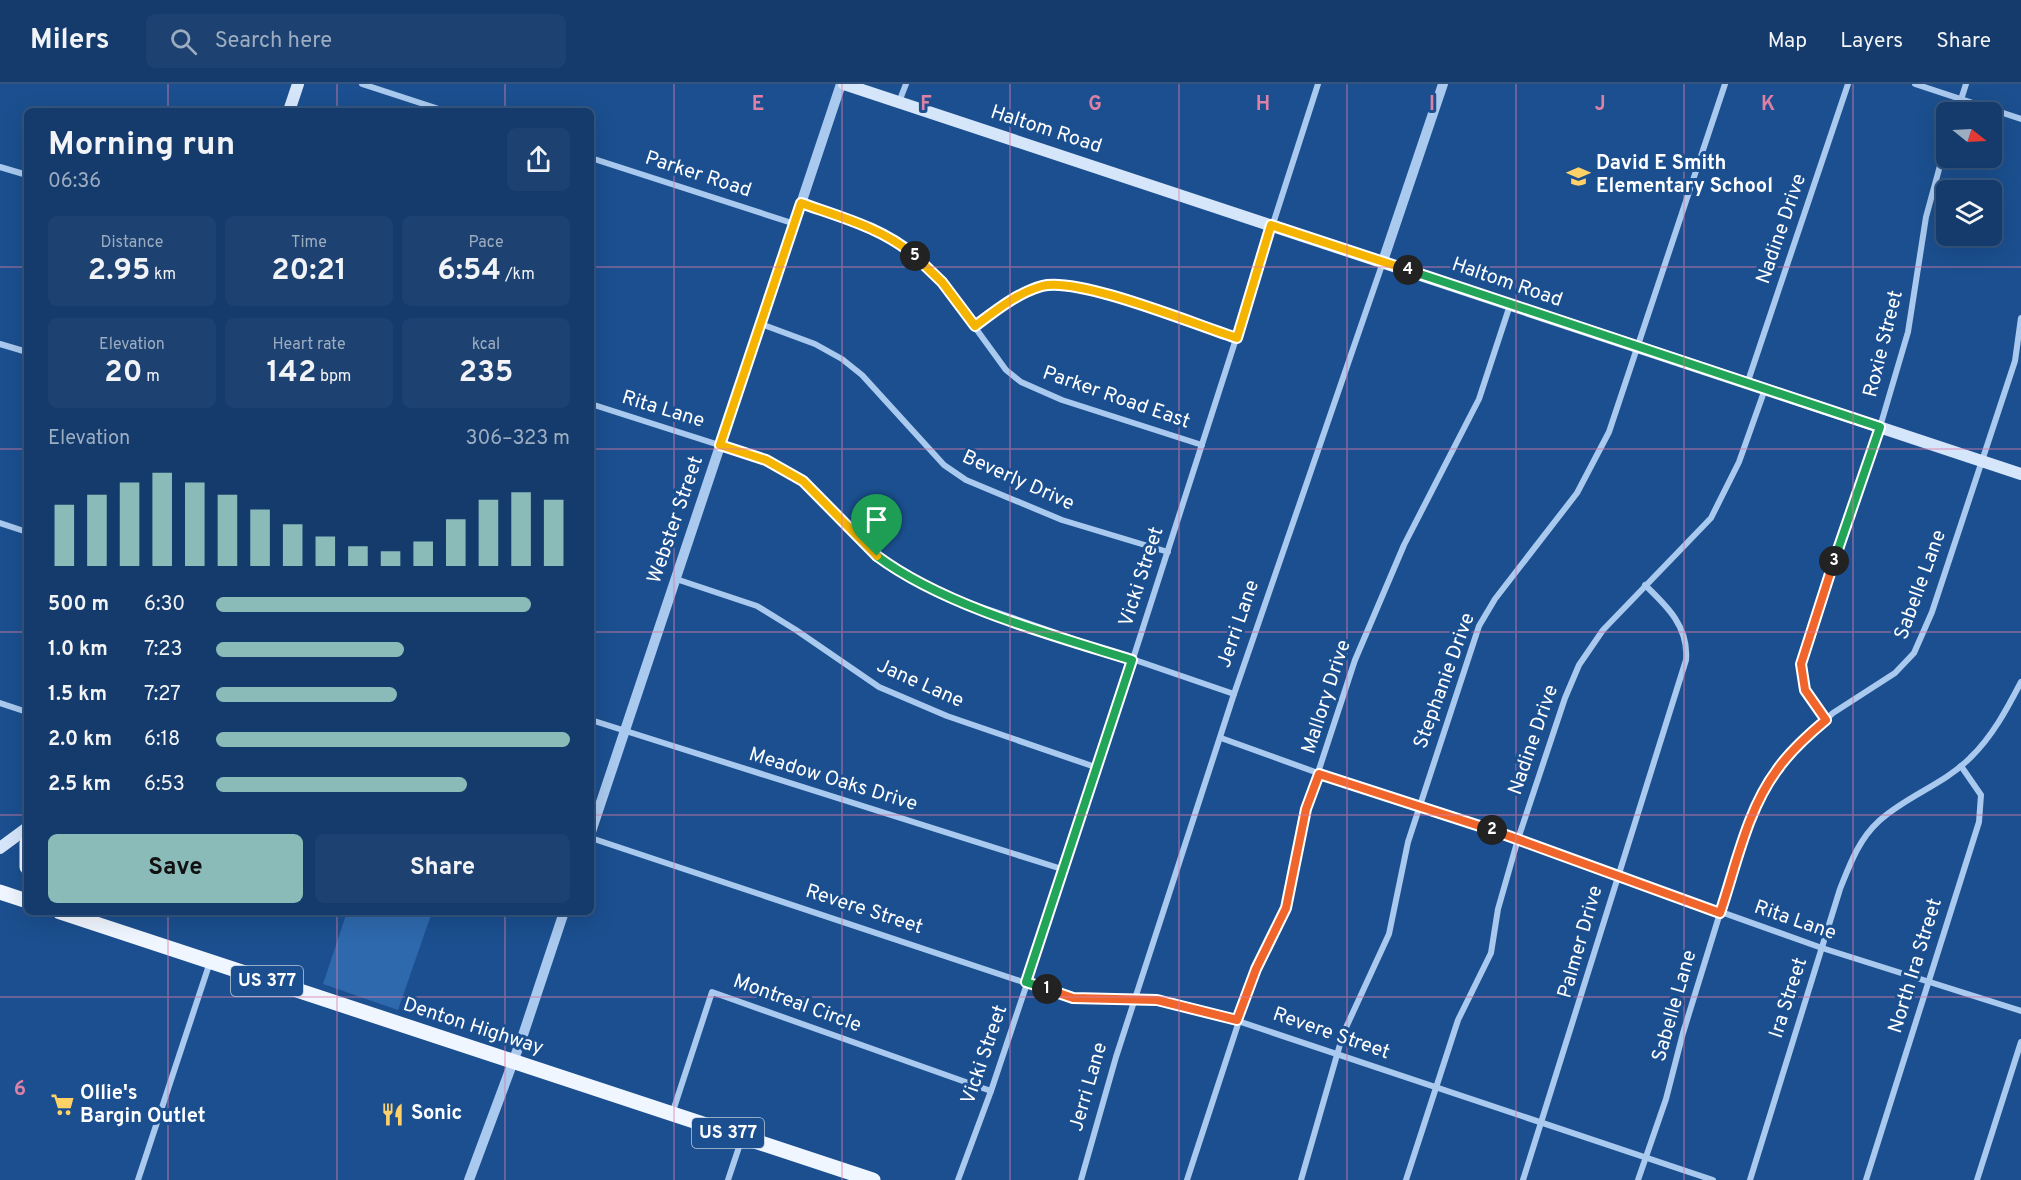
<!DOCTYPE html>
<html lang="en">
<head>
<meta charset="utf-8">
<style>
  body { margin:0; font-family:Overpass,sans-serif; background:#1d4271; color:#f1f3f6; height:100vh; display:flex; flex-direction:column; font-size:22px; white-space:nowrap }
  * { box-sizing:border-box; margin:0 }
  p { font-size:20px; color:#9dadc1 }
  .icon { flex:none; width:33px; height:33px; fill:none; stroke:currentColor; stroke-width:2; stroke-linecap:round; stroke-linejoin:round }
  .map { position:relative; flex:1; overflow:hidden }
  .details { position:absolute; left:24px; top:24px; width:570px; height:807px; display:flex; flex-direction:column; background:#143b6b; border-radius:9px; box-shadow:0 6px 24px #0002,0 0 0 2px #33557e }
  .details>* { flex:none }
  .needle { width:39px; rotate:108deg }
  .fabs { position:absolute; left:1936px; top:18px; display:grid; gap:12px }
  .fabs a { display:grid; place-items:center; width:66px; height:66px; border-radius:9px; background:#143b6b; box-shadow:0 6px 24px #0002,0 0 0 2px #33557e; font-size:30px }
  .pin { position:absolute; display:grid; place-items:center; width:51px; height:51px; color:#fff; margin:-62px -26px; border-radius:50% 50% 50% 0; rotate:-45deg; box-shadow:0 0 6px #0007 }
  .pin .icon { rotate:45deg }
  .km { position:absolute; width:30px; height:30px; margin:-15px; border-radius:50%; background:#222; color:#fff; font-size:16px; line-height:30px; text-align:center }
  .round { display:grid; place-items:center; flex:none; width:63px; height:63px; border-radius:9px; background:#1d4271 }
  .head { display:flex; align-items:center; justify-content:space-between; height:102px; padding:0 24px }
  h1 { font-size:33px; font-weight:700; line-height:45px }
  .figures { display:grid; grid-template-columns:repeat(3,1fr); gap:9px; height:102px; padding:6px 24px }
  .figures div { display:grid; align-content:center; border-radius:9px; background:#1d4271; text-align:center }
  .figures b { font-size:30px; font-weight:700 }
  .figures small { font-size:16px; font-weight:400 }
  .figures p { font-size:16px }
  .chart { height:168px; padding:12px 24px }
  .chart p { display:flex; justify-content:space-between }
  .chart svg { width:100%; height:108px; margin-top:6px; stroke:#8bbbb9; stroke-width:6 }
  .button { display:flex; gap:12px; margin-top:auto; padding:12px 24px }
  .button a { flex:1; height:69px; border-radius:9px; background:#8bbbb9; color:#111; font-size:24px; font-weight:700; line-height:69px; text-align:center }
  .button a+a { background:#1d4271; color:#f1f3f6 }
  ul { padding:0 24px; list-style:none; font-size:20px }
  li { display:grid; grid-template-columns:96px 72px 1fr; align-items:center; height:45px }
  li i { height:15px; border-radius:8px; background:#8bbbb9 }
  header { display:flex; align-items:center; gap:36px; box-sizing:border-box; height:84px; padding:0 30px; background:#143b6b; border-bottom:2px solid #33557e }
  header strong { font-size:28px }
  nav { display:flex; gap:33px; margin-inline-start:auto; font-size:21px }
  .search { width:420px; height:54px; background:#1d4271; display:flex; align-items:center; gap:15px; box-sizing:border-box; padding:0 21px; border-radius:9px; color:#9dadc1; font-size:22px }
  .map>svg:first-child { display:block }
</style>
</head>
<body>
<header>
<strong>Milers</strong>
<div class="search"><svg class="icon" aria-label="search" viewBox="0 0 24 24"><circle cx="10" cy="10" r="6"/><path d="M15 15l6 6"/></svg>Search here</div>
<nav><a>Map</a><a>Layers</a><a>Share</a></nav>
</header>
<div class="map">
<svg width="2021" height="1096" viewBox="0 0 2021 1096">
  <rect width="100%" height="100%" fill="#1b4f8f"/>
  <path fill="#2e69ad" d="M347,828H432L398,926L323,900Z"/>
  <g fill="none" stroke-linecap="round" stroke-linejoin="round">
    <g stroke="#a9c9ee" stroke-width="6">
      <path d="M362,0L445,27"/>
      <path d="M1915,0L2021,35"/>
      <path d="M899,18L906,0"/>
      <path d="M1957,28L1966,0"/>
      <path d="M591,74L795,140"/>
      <path d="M0,83L27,91"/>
      <path d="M801,119L864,141L913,169L942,198L1006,286L1021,298L1062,316L1202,361"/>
      <path d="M761,240L815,260L842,275L862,291L944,381L966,396L1062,436L1168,468"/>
      <path d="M975,242L1016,214L1041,203L1061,200L1090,205L1237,254"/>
      <path d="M0,260L27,268"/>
      <path d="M1747,300L1848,0"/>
      <path d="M591,320L766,376L814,406L877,472L898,487L943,510L1234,610"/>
      <path d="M0,439L27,448"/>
      <path d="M676,495L757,522L796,546L879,603L947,632L1098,684"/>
      <path d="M0,619L27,628"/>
      <path d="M591,636L1065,786"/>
      <path d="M1826,636L1805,606L1801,580L1880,343L1908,248L1926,133L1947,56"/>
      <path d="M1221,654L1354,702L1483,743L1822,864L2021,927"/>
      <path d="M591,754L1059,910L1073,913L1157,916L1208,927L1713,1096"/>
      <path d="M672,1030L712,908L991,1007"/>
      <path d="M138,1096L210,878"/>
      <path d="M728,1096L742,1054"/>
      <path d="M958,1096L991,1007L1065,786L1318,0"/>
      <path d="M1081,1096L1116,973L1234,610L1383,178"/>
      <path d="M1187,1096L1256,885L1286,824L1306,725L1355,576L1404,461L1479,315L1510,221"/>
      <path d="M1301,1096L1343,950L1389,850L1408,758L1479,542L1495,515L1577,409L1609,348L1725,0"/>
      <path d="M1406,1096L1458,936L1491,869L1498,825L1518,755L1565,614L1579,581L1603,546L1711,434L1739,378L1765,305"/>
      <path d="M1523,1096L1686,576C1689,543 1667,522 1645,501"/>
      <path d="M1638,1096L1666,1015L1683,949L1720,829L1753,731L1765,705L1777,685L1805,654L1833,629L1895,589L1914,569L1932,528L2015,277L2021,234"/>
      <path d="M1750,1096L1840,805C1850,780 1859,755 1879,737C1906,712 1943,701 1970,674C1992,653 2007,625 2021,598"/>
      <path d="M1866,1096L1979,738L1981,711L1961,682"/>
      <path d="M1977,1096L2021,958"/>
    </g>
    <g stroke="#a9c9ee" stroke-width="10">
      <path d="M1383,177L1443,0"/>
      <path d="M591,748L841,0"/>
      <path d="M469,1096L523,951L564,828"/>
    </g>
    <g stroke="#d6e6fa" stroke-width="12">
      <path d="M844,0L2021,390"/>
      <path d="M289,27L298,0"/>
      <path d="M0,764L27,744"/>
    </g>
    <g stroke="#f0f6ff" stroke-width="15">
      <path d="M27,759V783"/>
      <path d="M0,808L27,817"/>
      <path d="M60,828L873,1096"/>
    </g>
  </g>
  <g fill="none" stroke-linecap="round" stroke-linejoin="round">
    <defs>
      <path id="split-1" d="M877,472C944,522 1052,551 1132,576L1026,898L1047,905"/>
      <path id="split-2" d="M1047,905L1073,914L1157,916L1237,936L1256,885L1286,824L1306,725L1319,690L1492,746"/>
      <path id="split-3" d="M1492,746L1720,829C1736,782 1747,726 1777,686C1790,667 1808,651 1826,636L1805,606L1801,580L1834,477"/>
      <path id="split-4" d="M1408,186L1880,343L1834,477"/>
      <path id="split-5" d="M915,172L942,198L975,242C995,227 1017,209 1042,202C1078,192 1196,241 1237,254L1271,141L1408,186"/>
      <path id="split-6" d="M877,472L803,397L766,376L720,361L801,119C840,133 883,144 915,172"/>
    </defs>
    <use href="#split-1" stroke="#fff" stroke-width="12"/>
    <use href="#split-2" stroke="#fff" stroke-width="12"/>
    <use href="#split-3" stroke="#fff" stroke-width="12"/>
    <use href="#split-4" stroke="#fff" stroke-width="12"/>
    <use href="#split-5" stroke="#fff" stroke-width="12"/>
    <use href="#split-6" stroke="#fff" stroke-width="12"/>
    <use href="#split-1" stroke="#22a559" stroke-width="8"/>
    <use href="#split-2" stroke="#f0652b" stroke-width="8"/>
    <use href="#split-3" stroke="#f0652b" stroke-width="8"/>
    <use href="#split-4" stroke="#22a559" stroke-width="8"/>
    <use href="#split-5" stroke="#f5b400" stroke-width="8"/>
    <use href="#split-6" stroke="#f5b400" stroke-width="8"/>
  </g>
  <path fill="none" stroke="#dd80a5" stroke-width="1.5" stroke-opacity="0.55" d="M168,0V27M337,0V27M505,0V27M674,0V1096M842,0V1096M1010,0V1096M1179,0V1096M1347,0V1096M1516,0V1096M1684,0V1096M1853,0V1096M0,183H27M591,183H2021M0,365H27M591,365H2021M0,548H27M591,548H2021M0,731H27M591,731H2021M168,828V1096M337,828V1096M505,828V1096M0,913H2021"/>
  <defs>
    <symbol id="school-bare" viewBox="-9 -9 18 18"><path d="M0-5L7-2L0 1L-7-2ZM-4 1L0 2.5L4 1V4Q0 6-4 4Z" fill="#ffd166" stroke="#1b4f8f" stroke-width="2.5" paint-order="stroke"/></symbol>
    <symbol id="supermarket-bare" viewBox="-9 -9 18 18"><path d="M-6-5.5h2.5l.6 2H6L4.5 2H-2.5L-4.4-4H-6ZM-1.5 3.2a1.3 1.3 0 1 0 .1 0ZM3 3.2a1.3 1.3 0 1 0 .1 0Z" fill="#ffd166" stroke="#1b4f8f" stroke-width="2.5" paint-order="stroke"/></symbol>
    <symbol id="restaurant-bare" viewBox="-9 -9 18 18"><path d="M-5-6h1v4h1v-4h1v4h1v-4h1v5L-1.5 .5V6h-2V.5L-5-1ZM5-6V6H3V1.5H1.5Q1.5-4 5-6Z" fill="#ffd166" stroke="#1b4f8f" stroke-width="2.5" paint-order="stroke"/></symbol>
  </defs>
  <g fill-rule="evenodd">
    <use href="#school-bare" x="1562" y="76" width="33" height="33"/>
    <use href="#supermarket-bare" x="46" y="1004" width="33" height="33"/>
    <use href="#restaurant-bare" x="376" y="1014" width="33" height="33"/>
  </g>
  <g text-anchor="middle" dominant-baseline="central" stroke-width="6" stroke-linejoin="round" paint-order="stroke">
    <g fill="#1b4f8f" stroke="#bbcadd" stroke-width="1.5">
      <rect x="231" y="882" width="72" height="30" rx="4.5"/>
      <rect x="692" y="1034" width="72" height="30" rx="4.5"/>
    </g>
    <g font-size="18" font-weight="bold" fill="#fff">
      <text x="267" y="897">US 377</text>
      <text x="728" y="1049">US 377</text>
    </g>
    <g font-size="20" fill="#fff" stroke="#1b4f8f">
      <text transform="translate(1046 46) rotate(18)">Haltom Road</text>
      <text transform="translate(698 91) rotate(18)">Parker Road</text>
      <text transform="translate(1782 145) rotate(-71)">Nadine Drive</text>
      <text transform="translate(1507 199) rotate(19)">Haltom Road</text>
      <text transform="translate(1884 260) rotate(-76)">Roxie Street</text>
      <text transform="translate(1116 314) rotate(19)">Parker Road East</text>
      <text transform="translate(663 326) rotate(17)">Rita Lane</text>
      <text transform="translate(1018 397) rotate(24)">Beverly Drive</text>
      <text transform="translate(676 436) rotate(-71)">Webster Street</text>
      <text transform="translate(1142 493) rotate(-72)">Vicki Street</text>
      <text transform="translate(1921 501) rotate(-70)">Sabelle Lane</text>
      <text transform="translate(1239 540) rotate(-71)">Jerri Lane</text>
      <text transform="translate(1445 597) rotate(-70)">Stephanie Drive</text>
      <text transform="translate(920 600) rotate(24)">Jane Lane</text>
      <text transform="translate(1327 613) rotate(-72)">Mallory Drive</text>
      <text transform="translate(1534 656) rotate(-71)">Nadine Drive</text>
      <text transform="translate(833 696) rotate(17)">Meadow Oaks Drive</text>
      <text transform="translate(864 826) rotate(18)">Revere Street</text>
      <text transform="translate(1795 837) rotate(19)">Rita Lane</text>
      <text transform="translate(1581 858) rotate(-74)">Palmer Drive</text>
      <text transform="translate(1916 882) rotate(-73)">North Ira Street</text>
      <text transform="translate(1789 914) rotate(-72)">Ira Street</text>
      <text transform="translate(797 920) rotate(20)">Montreal Circle</text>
      <text transform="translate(1675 922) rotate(-74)">Sabelle Lane</text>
      <text transform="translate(473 943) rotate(18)">Denton Highway</text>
      <text transform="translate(1331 950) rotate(19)">Revere Street</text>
      <text transform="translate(985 971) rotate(-71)">Vicki Street</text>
      <text transform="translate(1089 1003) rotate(-74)">Jerri Lane</text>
    </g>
    <g font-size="20" font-weight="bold" fill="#fff" stroke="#1b4f8f" text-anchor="start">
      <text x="1596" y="80">David E Smith<tspan x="1596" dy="23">Elementary School</tspan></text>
      <text x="80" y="1010">Ollie's<tspan x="80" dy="23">Bargin Outlet</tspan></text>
      <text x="411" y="1030">Sonic</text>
    </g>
  </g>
  <g font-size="20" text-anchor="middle" font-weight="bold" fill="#dd80a5" stroke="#1b4f8f" stroke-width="6" stroke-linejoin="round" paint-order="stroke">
    <text x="758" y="26">E</text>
    <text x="926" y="26">F</text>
    <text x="1095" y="26">G</text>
    <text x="1263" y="26">H</text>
    <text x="1432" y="26">I</text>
    <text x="1600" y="26">J</text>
    <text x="1768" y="26">K</text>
    <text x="20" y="1011">6</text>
  </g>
</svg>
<div class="fabs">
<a><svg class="needle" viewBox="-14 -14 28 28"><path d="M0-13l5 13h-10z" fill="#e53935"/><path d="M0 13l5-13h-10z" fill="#9dadc1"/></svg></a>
<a><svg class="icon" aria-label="layers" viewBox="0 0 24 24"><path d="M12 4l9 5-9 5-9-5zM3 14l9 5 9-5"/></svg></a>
</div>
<div class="pin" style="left:877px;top:472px;background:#1e9e55"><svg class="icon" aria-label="arrive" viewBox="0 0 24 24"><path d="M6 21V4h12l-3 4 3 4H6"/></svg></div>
<b class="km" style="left:1047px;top:905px">1</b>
<b class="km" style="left:1492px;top:746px">2</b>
<b class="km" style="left:1834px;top:477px">3</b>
<b class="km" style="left:1408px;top:186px">4</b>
<b class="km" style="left:915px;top:172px">5</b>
<section class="details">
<div class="head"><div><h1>Morning run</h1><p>06:36</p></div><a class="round"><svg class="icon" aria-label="share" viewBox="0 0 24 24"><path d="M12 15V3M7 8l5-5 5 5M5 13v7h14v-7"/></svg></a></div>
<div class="figures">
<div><p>Distance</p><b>2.95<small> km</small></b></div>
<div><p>Time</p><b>20:21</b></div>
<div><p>Pace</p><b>6:54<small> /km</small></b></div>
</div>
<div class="figures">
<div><p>Elevation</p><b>20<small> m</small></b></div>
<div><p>Heart rate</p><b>142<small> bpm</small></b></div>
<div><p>kcal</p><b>235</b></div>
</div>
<div class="chart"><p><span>Elevation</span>306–323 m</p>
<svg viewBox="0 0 160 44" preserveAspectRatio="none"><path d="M5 44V19M15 44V15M25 44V10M35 44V6M45 44V10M55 44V15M65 44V21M75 44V27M85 44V32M95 44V36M105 44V38M115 44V34M125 44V25M135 44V17M145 44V14M155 44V17"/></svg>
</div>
<ul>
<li><b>500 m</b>6:30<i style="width:89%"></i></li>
<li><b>1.0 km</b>7:23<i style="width:53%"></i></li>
<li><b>1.5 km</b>7:27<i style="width:51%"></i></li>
<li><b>2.0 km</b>6:18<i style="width:100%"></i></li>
<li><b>2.5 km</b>6:53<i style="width:71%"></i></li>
</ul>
<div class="button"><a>Save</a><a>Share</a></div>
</section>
</div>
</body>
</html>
